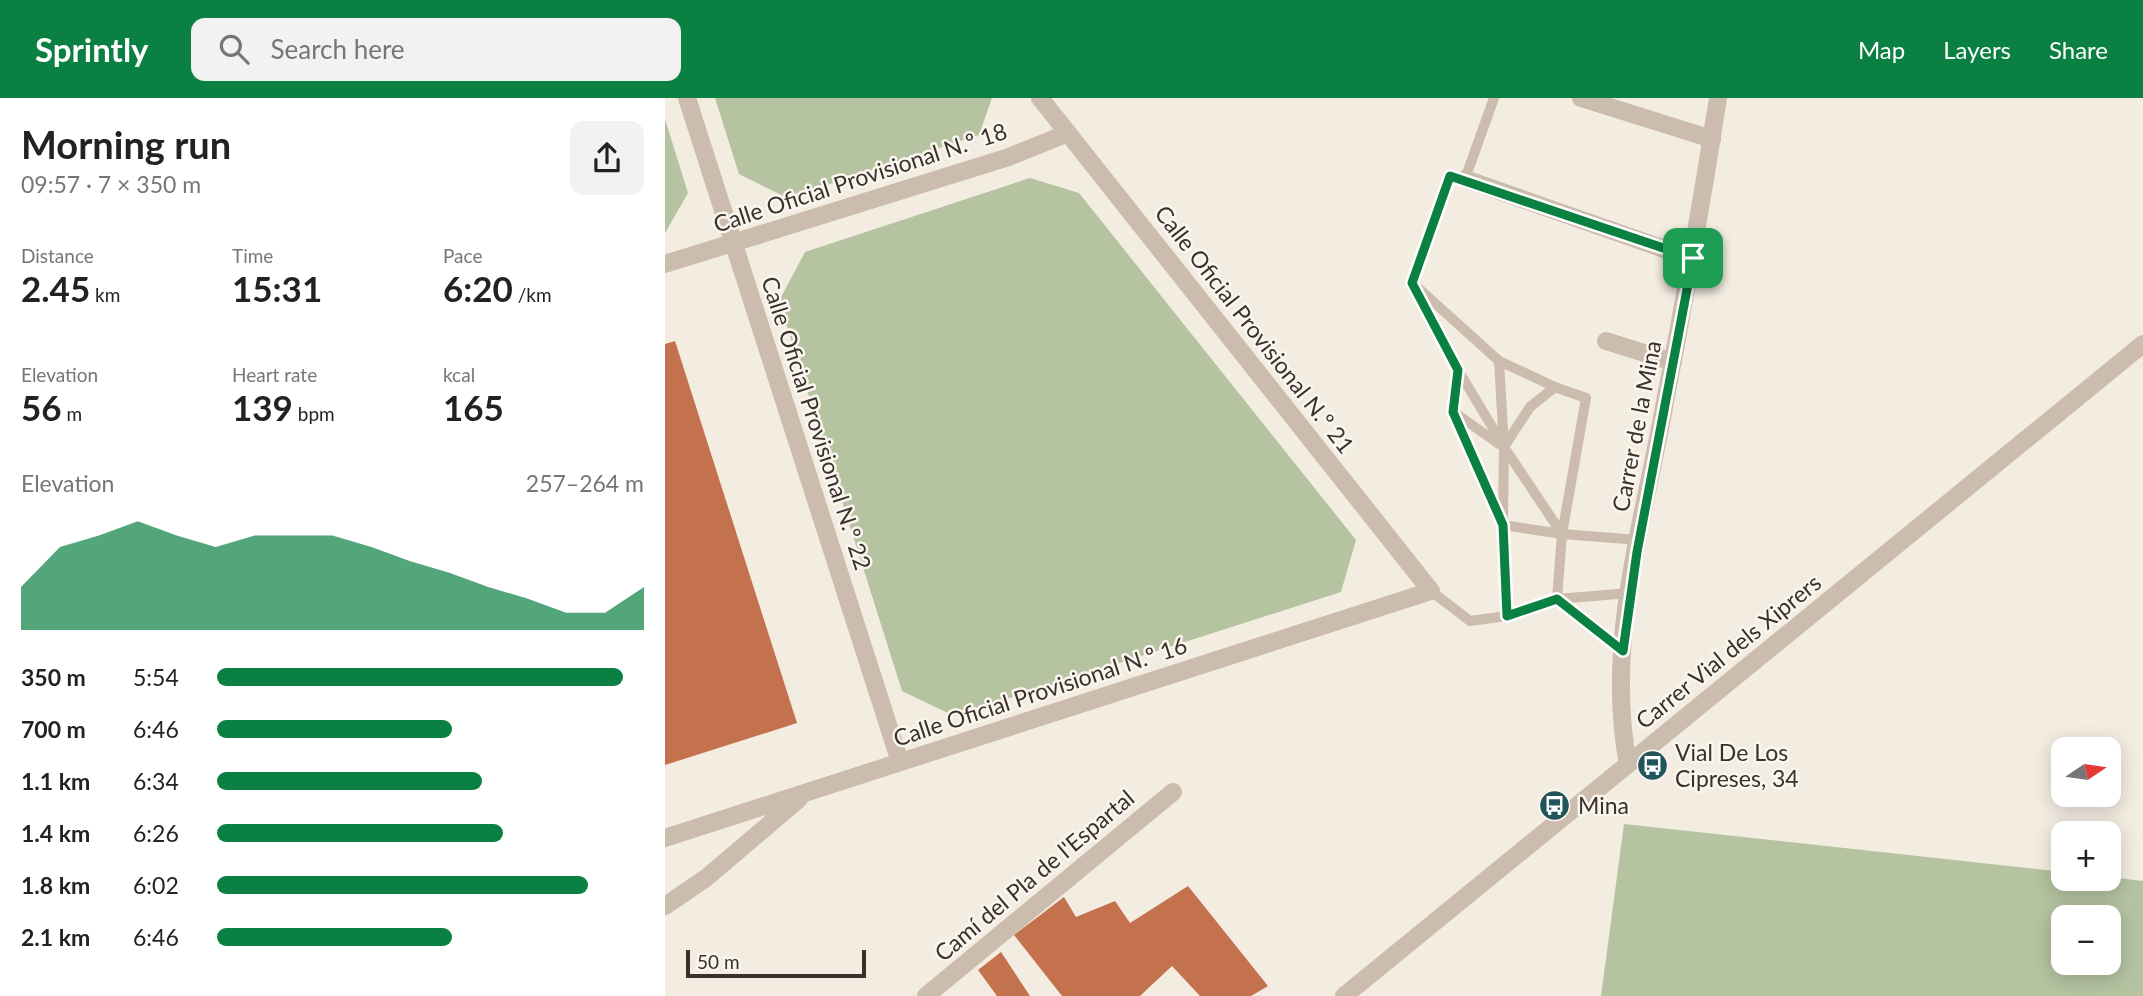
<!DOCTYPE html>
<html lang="en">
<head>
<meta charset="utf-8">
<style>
  body { margin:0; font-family:Lato,sans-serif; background:#f2f2f2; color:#222; height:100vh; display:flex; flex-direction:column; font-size:26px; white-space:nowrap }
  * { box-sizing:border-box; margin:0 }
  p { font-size:23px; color:#767676 }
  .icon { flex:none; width:38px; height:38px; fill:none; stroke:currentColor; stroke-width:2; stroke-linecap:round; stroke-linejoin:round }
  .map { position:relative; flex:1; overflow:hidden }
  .drawer { display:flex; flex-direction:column; background:#fff; width:665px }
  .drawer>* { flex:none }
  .needle { width:46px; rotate:77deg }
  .buttons { position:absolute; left:1386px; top:639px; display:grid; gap:14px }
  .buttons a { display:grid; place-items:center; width:70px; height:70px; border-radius:14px; background:#fff; box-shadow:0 4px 18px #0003; font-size:35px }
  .scale { position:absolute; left:21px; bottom:18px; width:180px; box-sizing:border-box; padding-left:7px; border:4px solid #3a312b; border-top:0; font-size:19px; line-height:24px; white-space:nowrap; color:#3a312b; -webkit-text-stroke:5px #faf5ee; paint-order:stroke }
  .pin { position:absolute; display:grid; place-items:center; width:60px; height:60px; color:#fff; margin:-30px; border-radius:14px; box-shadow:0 4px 10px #0006 }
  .round { display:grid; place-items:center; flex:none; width:74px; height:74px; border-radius:14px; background:#f2f2f2 }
  .summary { display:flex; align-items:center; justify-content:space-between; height:119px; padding:0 21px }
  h1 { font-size:38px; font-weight:700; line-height:52px }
  .metrics { display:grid; grid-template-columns:repeat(3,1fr); gap:10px; height:119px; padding:7px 21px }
  .metrics div { display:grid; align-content:center }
  .metrics b { font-size:35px; font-weight:700 }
  .metrics small { font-size:19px; font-weight:400 }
  .metrics p { font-size:19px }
  .chart { height:196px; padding:14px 21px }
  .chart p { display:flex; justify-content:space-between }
  .chart svg { width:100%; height:126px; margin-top:7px; fill:#0b8043; opacity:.7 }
  ul { padding:0 21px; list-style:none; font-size:23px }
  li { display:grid; grid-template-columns:112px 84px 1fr; align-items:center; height:52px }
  li i { height:18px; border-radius:9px; background:#0b8043 }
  header { display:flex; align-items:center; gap:42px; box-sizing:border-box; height:98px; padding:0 35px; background:#0b8043; color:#fff }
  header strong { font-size:33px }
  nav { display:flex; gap:38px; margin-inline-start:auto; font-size:24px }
  .search { width:490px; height:63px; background:#f2f2f2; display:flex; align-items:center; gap:18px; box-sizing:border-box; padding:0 24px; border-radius:14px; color:#767676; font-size:26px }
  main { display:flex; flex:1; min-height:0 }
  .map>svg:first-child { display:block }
</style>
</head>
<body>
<header>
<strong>Sprintly</strong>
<div class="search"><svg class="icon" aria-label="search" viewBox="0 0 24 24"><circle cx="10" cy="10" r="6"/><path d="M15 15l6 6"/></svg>Search here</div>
<nav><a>Map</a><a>Layers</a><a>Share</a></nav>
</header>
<main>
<section class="drawer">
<div class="summary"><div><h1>Morning run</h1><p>09:57 · 7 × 350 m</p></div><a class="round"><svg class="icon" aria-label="share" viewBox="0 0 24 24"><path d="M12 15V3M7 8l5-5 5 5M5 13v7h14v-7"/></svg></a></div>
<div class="metrics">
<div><p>Distance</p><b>2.45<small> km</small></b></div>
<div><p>Time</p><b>15:31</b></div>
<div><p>Pace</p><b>6:20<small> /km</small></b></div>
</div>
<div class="metrics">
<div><p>Elevation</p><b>56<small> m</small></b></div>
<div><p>Heart rate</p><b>139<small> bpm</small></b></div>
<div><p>kcal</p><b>165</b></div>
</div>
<div class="chart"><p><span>Elevation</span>257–264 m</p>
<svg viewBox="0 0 160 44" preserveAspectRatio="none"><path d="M0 44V29L10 15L20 11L30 6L40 11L50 15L60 11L70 11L80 11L90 15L100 20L110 24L120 29L130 33L140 38L150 38L160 29V44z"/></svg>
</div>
<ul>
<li><b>350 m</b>5:54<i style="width:95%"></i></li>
<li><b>700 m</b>6:46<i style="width:55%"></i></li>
<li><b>1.1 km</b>6:34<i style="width:62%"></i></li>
<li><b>1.4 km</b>6:26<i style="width:67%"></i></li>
<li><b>1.8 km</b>6:02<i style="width:87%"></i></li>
<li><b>2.1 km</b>6:46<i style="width:55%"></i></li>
</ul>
</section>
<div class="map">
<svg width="1478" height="898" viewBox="0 0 1478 898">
  <rect width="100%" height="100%" fill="#f3ece1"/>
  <g fill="#b5c3a1" fill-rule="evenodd">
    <path d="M50,0H327L314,37L122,100L74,76Z"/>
    <path d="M0,21L23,95L0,135Z"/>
    <path d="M365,80L414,95L691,442L676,494L289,618L237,593L114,203L140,154Z"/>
    <path d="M959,726L1398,774V780L1444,779L1478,783V898H936ZM1398,819H1444V864H1398Z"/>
  </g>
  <g fill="#c4714e">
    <path d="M10,243L132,625L0,667V246Z"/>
    <path d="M523,788L603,888L586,898H535L507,868L475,898H397L349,837L399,799L411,819L450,803L465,825Z"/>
    <path d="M336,854L365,898H332L313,872Z"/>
  </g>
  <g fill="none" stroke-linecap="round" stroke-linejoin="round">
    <g stroke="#ccbcad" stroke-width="10">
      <path d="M829,0L800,81L785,78L747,185L793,272L788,314L838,427"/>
      <path d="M752,189L834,263L839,349L838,423"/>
      <path d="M834,263L890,289"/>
      <path d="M793,272L838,347"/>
      <path d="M890,289L921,300L897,436L839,349L865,309Z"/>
      <path d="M790,315L834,346"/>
      <path d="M766,493L805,523L842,518L892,501L965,495"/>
      <path d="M842,518L838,427L897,436"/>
      <path d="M958,553L892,501L897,436L974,442"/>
    </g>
    <g stroke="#ccbcad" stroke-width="18">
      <path d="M22,0L235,664"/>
      <path d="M916,0L1047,41"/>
      <path d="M800,81L1028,161"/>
      <path d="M0,166L344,59L403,35"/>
      <path d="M941,243L1008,264"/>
      <path d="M963,666C941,553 975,435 996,325C1017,217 1036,109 1053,0"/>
      <path d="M0,740L766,493L375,0"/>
      <path d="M0,808L41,780L134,701"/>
      <path d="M261,898L508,694"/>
    </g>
    <path stroke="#ccbcad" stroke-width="18" d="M679,898L1478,246"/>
  </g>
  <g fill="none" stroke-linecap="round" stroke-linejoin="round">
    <defs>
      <path id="route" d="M785,78L1028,160L972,454L958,553L892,501L842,518L838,427L788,314L793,272L747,185Z"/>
    </defs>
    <use href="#route" stroke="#fff" stroke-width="14"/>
    <use href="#route" stroke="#0b8043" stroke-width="9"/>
  </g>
  <defs>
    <symbol id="bus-disc" viewBox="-11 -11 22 22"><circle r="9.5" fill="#21545b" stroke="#faf5ee"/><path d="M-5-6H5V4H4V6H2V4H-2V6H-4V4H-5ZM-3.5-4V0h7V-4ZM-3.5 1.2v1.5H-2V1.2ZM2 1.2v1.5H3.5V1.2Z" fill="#fff"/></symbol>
  </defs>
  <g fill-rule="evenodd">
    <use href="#bus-disc" x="970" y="650" width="35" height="35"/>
    <use href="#bus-disc" x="872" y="690" width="35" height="35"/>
  </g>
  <g text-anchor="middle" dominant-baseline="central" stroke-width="5" stroke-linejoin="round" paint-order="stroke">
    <g font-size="23" fill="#3a312b" stroke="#faf5ee">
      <text transform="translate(195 79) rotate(-18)">Calle Oficial Provisional N.º 18</text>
      <text transform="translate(590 231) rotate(52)">Calle Oficial Provisional N.º 21</text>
      <text transform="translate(152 325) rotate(72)">Calle Oficial Provisional N.º 22</text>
      <text transform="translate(971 328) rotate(-79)">Carrer de la Mina</text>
      <text transform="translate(1063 553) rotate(-39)">Carrer Vial dels Xiprers</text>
      <text transform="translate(375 593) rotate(-18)">Calle Oficial Provisional N.º 16</text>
      <text transform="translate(369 777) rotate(-40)">Camí del Pla de l'Espartal</text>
    </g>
    <g font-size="23" fill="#3a312b" stroke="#faf5ee" text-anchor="start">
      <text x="1010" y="654">Vial De Los<tspan x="1010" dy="26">Cipreses, 34</tspan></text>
      <text x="913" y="707">Mina</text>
    </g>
  </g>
</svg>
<div class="buttons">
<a><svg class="needle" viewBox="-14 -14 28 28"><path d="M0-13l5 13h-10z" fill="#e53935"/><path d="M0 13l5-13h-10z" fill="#767676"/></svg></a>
<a>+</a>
<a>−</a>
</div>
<div class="scale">50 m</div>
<div class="pin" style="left:1028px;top:160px;background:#1e9e55"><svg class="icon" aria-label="arrive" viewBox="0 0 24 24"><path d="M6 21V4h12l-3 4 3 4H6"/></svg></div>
</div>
</main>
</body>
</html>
